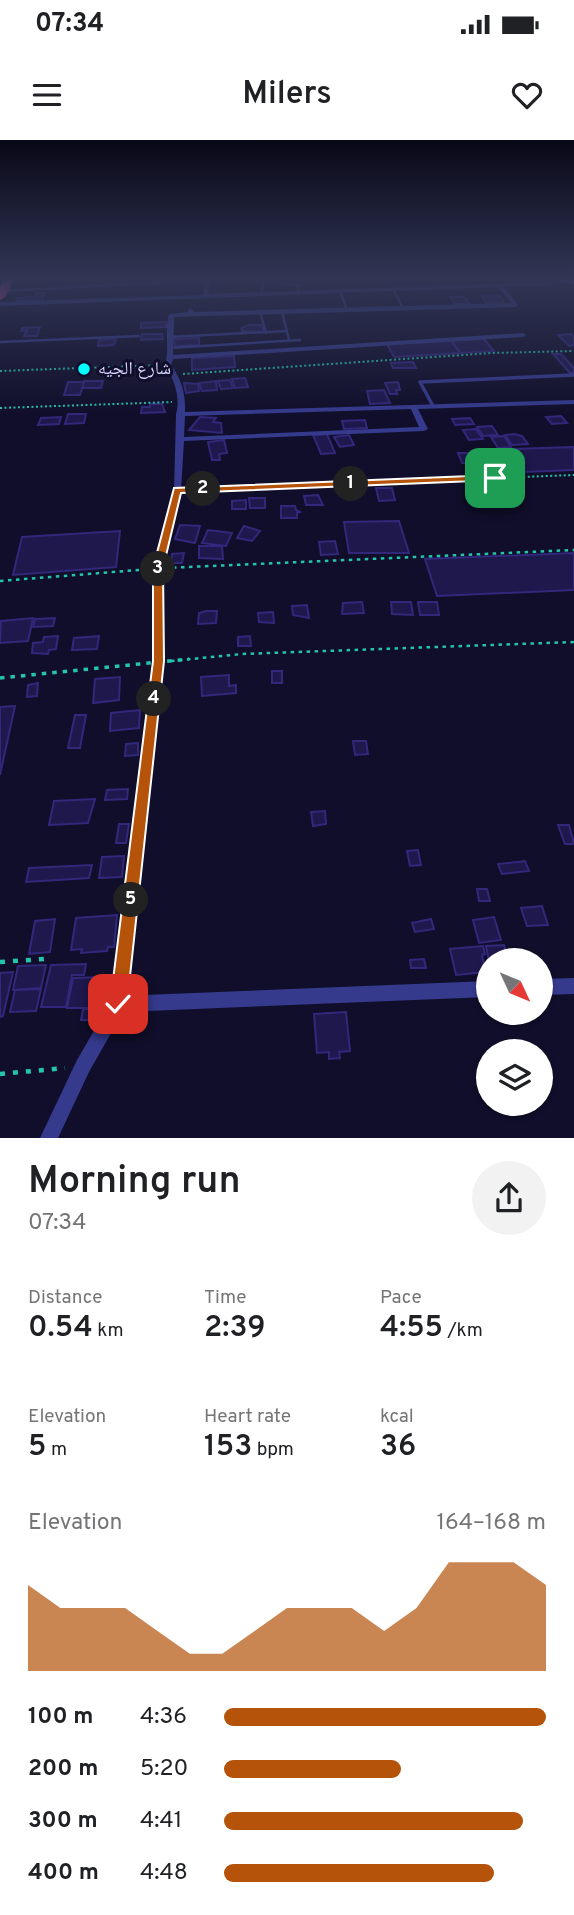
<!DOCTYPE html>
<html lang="en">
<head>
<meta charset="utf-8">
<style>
  body { margin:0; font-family:Overpass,"Noto Naskh Arabic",sans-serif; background:#f2f2f2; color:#202124; height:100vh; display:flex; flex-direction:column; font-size:26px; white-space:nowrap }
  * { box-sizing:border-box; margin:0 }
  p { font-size:23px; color:#757577 }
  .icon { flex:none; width:38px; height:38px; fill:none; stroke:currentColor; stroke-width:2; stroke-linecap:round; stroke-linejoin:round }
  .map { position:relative; height:998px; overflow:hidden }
  .drawer { display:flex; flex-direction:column; background:#fff; flex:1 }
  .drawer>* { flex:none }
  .needle { width:46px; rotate:134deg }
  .tools { position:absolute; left:476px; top:808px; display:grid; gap:14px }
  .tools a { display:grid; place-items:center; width:77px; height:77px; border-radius:50%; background:#fff; box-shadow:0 2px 5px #0004; font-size:35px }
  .pin { position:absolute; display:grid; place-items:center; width:60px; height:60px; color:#fff; margin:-30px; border-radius:14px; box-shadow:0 4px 10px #0006 }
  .km { position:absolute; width:35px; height:35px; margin:-18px; border-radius:50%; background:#222; color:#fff; font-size:19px; line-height:35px; text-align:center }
  .round { display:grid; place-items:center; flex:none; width:74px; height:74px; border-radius:37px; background:#f2f2f2 }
  .headline { display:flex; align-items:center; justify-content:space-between; height:119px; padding:0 28px }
  h1 { font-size:38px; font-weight:600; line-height:52px }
  .figures { display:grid; grid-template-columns:repeat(3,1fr); gap:10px; height:119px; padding:7px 28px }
  .figures div { display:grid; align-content:center }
  .figures b { font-size:30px; font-weight:600 }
  .figures small { font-size:19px; font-weight:400 }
  .figures p { font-size:19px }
  .chart { height:196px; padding:14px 28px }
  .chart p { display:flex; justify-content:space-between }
  .chart svg { width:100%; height:126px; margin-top:7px; fill:#b45309; opacity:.7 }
  ul { padding:0 28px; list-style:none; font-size:23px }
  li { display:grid; grid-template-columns:112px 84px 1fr; align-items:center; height:52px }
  li i { height:18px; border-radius:9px; background:#b45309 }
  .status { display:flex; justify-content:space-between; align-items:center; height:49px; padding:0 35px; background:#fff; direction:ltr }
  .status svg { height:19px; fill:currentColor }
  header { display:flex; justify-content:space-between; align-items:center; height:91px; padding:0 28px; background:#fff; font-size:32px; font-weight:600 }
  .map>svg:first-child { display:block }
</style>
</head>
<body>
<div class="status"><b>07:34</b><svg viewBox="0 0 49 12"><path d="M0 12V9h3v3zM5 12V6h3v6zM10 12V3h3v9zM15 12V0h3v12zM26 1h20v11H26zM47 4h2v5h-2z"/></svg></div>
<header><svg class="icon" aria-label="menu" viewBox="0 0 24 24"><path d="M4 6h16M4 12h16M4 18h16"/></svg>Milers<svg class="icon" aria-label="heart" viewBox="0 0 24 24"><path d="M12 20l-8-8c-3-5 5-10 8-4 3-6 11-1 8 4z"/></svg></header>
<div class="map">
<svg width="574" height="998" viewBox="0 0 574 998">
  <rect width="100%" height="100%" fill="#100e2a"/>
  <g fill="#1e184d" stroke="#31287b" stroke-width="2">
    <path d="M37,153H45L42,160L16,161L17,158L35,157Z"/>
    <path d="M482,156H500L504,162L486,163Z"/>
    <path d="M450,157H464L470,164H455Z"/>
    <path d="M166,182V187L141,188V183Z"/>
    <path d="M249,185H262L264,192L242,191L241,188Z"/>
    <path d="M40,187L37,196H24L27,190L21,191L22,188Z"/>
    <path d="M142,194H162L163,199L141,200Z"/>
    <path d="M571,194L574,197V205L569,206L558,195Z"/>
    <path d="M199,198V205L175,206L174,199Z"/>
    <path d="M116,199L114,205L98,206L99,200Z"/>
    <path d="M484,199L494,211L461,213L452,201Z"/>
    <path d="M451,201L460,213L394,217L387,204Z"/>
    <path d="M553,214H561L574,228V233H570Z"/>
    <path d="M234,216L235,227L192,230V218Z"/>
    <path d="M413,222L416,228H393L391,223Z"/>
    <path d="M245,238L248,247L235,248L232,239Z"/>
    <path d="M230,240L233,248L221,249L218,241Z"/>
    <path d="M84,241H103L101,248H82Z"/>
    <path d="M216,241L217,250L202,251L199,243Z"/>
    <path d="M68,242H84L80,255H64Z"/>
    <path d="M398,242L400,250H396L397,254H390L385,243Z"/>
    <path d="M184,243L198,244L199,251L186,253Z"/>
    <path d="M384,250L390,263L370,264L367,251Z"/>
    <path d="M150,264H162L165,272L141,273L142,267H150Z"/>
    <path d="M68,274H86L84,283L65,284Z"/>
    <path d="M561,276L567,283L552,284L546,277Z"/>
    <path d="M61,277L59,284L38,285L41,278Z"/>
    <path d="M200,277L216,278L213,282L221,283L222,293L189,290Z"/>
    <path d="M470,278L474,284L455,285L452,279Z"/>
    <path d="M365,280L367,288L344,289L342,281Z"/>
    <path d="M492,286L498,295L483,296L477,287Z"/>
    <path d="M476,289L483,299L469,300L463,290Z"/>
    <path d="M327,294L335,313L321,314L313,295Z"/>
    <path d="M514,294L522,296L528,304L512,305L505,295Z"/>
    <path d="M349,295L354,305L340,307L334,297Z"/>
    <path d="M504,296L511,307L498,308L491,297Z"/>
    <path d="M224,300L227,313L219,314L220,320H212L208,302Z"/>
    <path d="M574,307V330L524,332L512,309Z"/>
    <path d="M458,313H471L476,324L462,323Z"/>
    <path d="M376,348H392L395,360L379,361Z"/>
    <path d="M318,355L323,365H306L304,356Z"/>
    <path d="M249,358H265V368H250Z"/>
    <path d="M246,360V369H232V361Z"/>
    <path d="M281,366H295L296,370L300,372L297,373V378H281Z"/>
    <path d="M399,381L409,413H349L344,382Z"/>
    <path d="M180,385L200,386L195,403L175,399Z"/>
    <path d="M244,386L260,391L252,401L237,398Z"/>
    <path d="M208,390L232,393L226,406L202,403Z"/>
    <path d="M120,391L116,427L13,435L22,397Z"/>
    <path d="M335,401L338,414L321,415L319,402Z"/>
    <path d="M199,406H222L223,419L199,418Z"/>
    <path d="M184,413L182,423H171L172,414Z"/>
    <path d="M574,413V450L437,456L425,419Z"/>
    <path d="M362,462L364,473L342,474L343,463Z"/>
    <path d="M391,462H411L413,475L392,474Z"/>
    <path d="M418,462H437L439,475H420Z"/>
    <path d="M307,465L309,478L293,475L292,466Z"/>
    <path d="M206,471H217L216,483L198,484L199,473Z"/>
    <path d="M273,472L274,483L259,482L258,473Z"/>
    <path d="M33,478L28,501L0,503L1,481Z"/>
    <path d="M55,478L53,486L33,487L35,479Z"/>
    <path d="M58,496L56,509L49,510L48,514L32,513L33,503L43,502L44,497Z"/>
    <path d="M99,496L97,509L72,510L74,498Z"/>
    <path d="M250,496L251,506H238V497Z"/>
    <rect x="272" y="531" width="10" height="12"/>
    <path d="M229,535V546L236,545V553L202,556L201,537Z"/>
    <path d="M120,537L119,560L93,563L95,539Z"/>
    <path d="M38,543L37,556L27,557L28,545Z"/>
    <path d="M15,566L0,635V567Z"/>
    <path d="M140,570L139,588L110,591L111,573Z"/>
    <path d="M75,575H86L80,608H68Z"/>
    <path d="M353,601H366L368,614L355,615Z"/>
    <path d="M138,603V615L125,616L126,604Z"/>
    <path d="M128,649L127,659L105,660L107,650Z"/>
    <path d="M95,659L88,683L49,685L54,661Z"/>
    <path d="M325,671L326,684L313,686L311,672Z"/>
    <path d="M119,684H129L126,703H116Z"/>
    <path d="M558,685H569L574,704H565Z"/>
    <path d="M418,710L421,725L410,726L407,711Z"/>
    <path d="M124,716L122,737L99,738L102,717Z"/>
    <path d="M525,721L529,731L502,734L498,724Z"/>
    <path d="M92,725L89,738L26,742L29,728Z"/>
    <path d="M477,749H487L490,761H479Z"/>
    <path d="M542,766L548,785L527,786L521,768Z"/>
    <path d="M117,775L114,807H108L107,811L81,813L82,809L71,810L76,778Z"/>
    <path d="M494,777L501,800L479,803L473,780Z"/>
    <path d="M55,779L50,812L29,814L35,781Z"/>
    <path d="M431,779L434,789L415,792L412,783Z"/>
    <path d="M504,805L509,821H489L486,806Z"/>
    <path d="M483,806L485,814L482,815L486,832L456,835L450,809Z"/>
    <path d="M424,819L426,828H411L410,820Z"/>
    <path d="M86,824L84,835H72L66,867H41L51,825Z"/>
    <path d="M46,825L41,848L13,850L18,826Z"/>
    <path d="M13,832L3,876L0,877V833Z"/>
    <path d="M104,837L99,868H67L73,838Z"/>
    <path d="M41,849L36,871L10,872L15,850Z"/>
    <path d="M83,869H97L95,880H81Z"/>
    <path d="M346,872L350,911L339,912L340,918L329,919V912L317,913L314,874Z"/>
  </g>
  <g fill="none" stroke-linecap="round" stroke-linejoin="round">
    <g stroke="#24c5ac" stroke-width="2" stroke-dasharray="2 2.5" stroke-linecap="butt">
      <path d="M0,231L161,225"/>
      <path d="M183,234L492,213L574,211"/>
      <path d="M0,268L172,262"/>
      <path d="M186,350L574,335"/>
    </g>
    <g stroke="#24c5ac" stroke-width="2.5" stroke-dasharray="3.5 4.5" stroke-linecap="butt">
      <path d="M165,428L574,410"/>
      <path d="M158,435V521"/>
      <path d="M0,441L151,429"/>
      <path d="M171,521L242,514L574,502"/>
    </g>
    <g stroke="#24c5ac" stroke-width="3.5" stroke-dasharray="4.5 6" stroke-linecap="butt">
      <path d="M0,538L189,519"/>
      <path d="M134,730L158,519"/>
    </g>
    <g stroke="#24c5ac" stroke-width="4.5" stroke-dasharray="5 8" stroke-linecap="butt">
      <path d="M0,822L44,819"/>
      <path d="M120,850L134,728"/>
      <path d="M0,934L65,928"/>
    </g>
    <g stroke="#353a8d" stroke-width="2.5">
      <path d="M283,137L282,143L299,145L298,152"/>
      <path d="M392,147L403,168"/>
      <path d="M3,151L206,140"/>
      <path d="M340,151L347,170"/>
      <path d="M261,153L266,137"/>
      <path d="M260,172L266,193"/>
      <path d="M282,172L289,200"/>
      <path d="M169,197L287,191"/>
      <path d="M0,202L139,196"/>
      <path d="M169,208L300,200"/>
    </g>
    <path stroke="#353a8d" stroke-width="3.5" d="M433,266L420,242L574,235"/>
    <path stroke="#353a8d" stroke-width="4.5" d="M158,428L173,362"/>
    <g fill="#353a8d" fill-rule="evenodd">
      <path d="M205,137H211L208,154L548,142L559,138L562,140L549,146H503L518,165L515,167L174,177L173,215L523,193L526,195L523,197L173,219L171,225C181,238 186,255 185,272L574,260V264L418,269L428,289L424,291L184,301L181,350L177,352H174L176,274C181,259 174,238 165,225C170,208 164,191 169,174L188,172V170L191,168L194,172L511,163L498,147L0,166V162L203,155ZM411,269L419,287L184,297L185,276Z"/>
      <path d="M574,838V854L541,855V839Z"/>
      <path d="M488,841V857L123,872L89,932L58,998H40L77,920L113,858L119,856Z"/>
    </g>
    <path fill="#6e78ff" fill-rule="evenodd" d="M543,137L574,140V144L547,139Z"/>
    <path fill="#ff52b5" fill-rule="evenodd" d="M5,137H15L5,157L0,160V147Z"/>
  </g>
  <linearGradient id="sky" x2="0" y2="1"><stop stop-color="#090817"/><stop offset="0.5" stop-color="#313655"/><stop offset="1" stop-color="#313655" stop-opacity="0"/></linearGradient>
  <rect width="574" height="276" fill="url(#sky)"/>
  <path fill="#b45309" stroke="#fff" stroke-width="2" d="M495,335L500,338L499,340L181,353L163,428L164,521L127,864L125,870L118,872L112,870L110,864L153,521V428L174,348Z"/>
  <circle fill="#03feff" stroke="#100e2a" stroke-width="2.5" cx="84" cy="229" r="7"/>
  <g text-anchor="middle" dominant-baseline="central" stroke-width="6" stroke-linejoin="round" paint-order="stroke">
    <g font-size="18" fill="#d7d7ff" stroke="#100e2a" text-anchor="start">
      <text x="98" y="229">شارع الجيه</text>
    </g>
  </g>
</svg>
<div class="tools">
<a><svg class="needle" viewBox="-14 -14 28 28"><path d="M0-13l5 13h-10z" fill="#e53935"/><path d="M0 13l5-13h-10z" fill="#757577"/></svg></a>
<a><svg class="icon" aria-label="layers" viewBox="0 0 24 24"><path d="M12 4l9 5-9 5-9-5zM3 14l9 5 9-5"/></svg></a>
</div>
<div class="pin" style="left:495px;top:338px;background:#1e9e55"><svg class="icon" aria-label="arrive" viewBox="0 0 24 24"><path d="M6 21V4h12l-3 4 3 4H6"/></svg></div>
<div class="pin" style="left:118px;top:864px;background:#d93025"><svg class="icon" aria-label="check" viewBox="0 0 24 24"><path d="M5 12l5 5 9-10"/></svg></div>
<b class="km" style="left:351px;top:344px">1</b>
<b class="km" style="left:203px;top:349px">2</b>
<b class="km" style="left:158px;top:429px">3</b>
<b class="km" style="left:154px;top:559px">4</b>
<b class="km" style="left:131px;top:760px">5</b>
</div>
<section class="drawer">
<div class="headline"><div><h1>Morning run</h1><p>07:34</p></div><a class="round"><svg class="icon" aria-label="share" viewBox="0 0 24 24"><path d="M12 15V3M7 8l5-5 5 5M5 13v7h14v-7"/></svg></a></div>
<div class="figures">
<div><p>Distance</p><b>0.54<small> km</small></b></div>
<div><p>Time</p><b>2:39</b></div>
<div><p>Pace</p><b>4:55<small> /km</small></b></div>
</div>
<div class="figures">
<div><p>Elevation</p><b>5<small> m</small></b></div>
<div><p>Heart rate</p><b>153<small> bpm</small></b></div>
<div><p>kcal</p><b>36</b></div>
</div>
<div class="chart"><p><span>Elevation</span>164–168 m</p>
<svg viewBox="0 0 160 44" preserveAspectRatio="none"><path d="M0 44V14L10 22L20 22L30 22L40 30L50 38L60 38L70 30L80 22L90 22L100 22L110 30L120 22L130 6L140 6L150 6L160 14V44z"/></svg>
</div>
<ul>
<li><b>100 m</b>4:36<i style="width:100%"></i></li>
<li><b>200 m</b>5:20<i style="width:55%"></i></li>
<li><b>300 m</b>4:41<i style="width:93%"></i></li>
<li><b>400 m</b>4:48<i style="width:84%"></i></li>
</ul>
</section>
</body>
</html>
